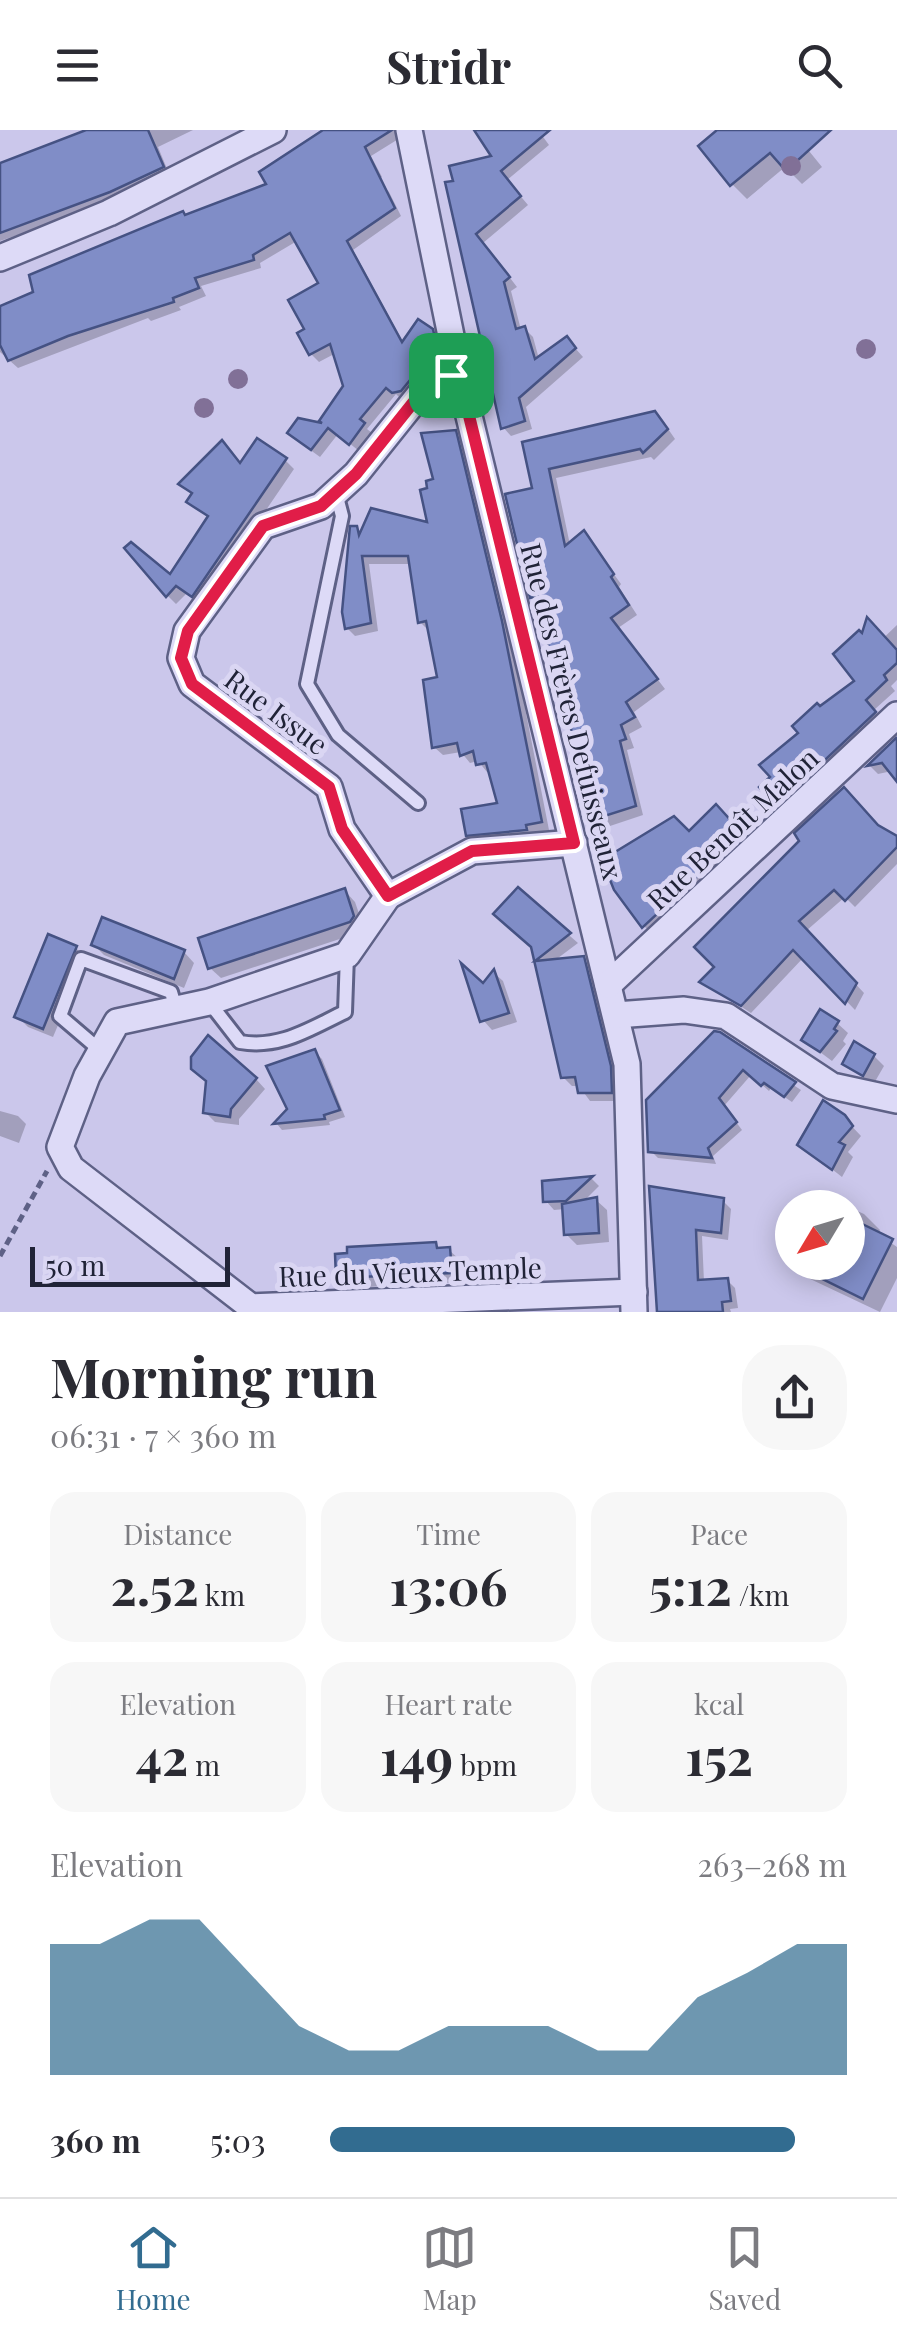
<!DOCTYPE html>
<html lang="en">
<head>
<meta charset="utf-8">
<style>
  body { margin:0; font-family:"Playfair Display",serif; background:#f7f7f7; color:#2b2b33; height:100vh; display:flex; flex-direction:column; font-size:38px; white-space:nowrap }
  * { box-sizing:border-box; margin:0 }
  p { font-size:32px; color:#7c7c81 }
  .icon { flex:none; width:55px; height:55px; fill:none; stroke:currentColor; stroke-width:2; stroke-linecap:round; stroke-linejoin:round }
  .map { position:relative; height:1182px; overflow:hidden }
  .details { display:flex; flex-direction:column; background:#fff; flex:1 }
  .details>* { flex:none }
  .needle { width:65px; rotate:232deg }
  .tools { position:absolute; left:775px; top:1060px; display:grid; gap:20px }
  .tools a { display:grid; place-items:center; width:90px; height:90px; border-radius:50%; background:#fff; box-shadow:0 5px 25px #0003; font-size:50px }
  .scale { position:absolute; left:30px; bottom:25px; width:200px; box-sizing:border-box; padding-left:10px; border:5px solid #202337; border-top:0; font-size:28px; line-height:35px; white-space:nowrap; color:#202337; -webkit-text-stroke:8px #dad6f3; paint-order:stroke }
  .pin { position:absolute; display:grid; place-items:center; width:85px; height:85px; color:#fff; margin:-42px; border-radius:20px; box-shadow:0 5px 15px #0006 }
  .round { display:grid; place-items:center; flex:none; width:105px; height:105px; border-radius:40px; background:#f7f7f7 }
  .overview { display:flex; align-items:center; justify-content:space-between; height:170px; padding:0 50px }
  h1 { font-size:55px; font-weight:700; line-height:75px }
  .figures { display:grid; grid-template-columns:repeat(3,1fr); gap:15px; height:170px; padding:10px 50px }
  .figures div { display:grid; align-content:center; border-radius:25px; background:#f7f7f7; text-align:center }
  .figures b { font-size:50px; font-weight:700 }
  .figures small { font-size:28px; font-weight:400 }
  .figures p { font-size:28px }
  .chart { height:280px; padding:20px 50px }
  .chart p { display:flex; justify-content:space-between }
  .chart svg { width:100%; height:180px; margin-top:10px; fill:#326c90; opacity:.7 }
  ul { padding:0 50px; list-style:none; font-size:32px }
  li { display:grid; grid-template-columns:160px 120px 1fr; align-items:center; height:75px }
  li i { height:25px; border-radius:12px; background:#326c90 }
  header { display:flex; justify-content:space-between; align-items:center; height:130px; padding:0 50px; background:#fff; font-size:45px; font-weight:700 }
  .tabs { display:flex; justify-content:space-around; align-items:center; height:140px; border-top:2px solid #e1e1e2; background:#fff; font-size:28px; color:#7c7c81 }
  .tabs a { display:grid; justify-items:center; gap:5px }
  .tabs .on { color:#326c90 }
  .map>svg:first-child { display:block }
</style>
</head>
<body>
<header><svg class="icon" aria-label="menu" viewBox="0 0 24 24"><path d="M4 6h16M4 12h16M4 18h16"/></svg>Stridr<svg class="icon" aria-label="search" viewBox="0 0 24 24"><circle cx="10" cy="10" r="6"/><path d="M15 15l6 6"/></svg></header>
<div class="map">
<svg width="897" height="1182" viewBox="0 0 897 1182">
  <rect width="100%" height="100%" fill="#cbc7eb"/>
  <g fill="#0003">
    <path d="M92,0H193L158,17L170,46L120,70L0,111V39Z"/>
    <path d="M327,0H398L400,8L371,26L382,47L369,56L381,54L389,62L401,86L353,120L404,214L431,201L441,210L446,236L402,270L396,264L367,299L372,303L359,321L338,304L320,327L298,311L329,297L346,256L336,223L319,232L311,224L308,200L321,154L297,111L260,133L261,138L201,156L206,166L179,177L181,180L151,191L148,188L18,238L0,222V179L186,88L270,55Z"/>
    <path d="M477,0H538L549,15L507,50L528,75L483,113L517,157L511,161L521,200L525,199L533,207L539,229L575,218L583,227L526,277L532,299L511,306L503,297L450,54L495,28Z"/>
    <path d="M721,0H792L822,37L802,54L785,37L747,69L732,54Z"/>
    <path d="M664,293L675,309L654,330L651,327L556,348L570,415L584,403L621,454L619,457L637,485L618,498L665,559L634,582L642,597L629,604L634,618L627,620L643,685L604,698L595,689L567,572L561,566L543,477L532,467L535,359L525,314Z"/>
    <path d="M455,302L463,311L510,502L549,700L534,703V708L477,714L468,705L501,675L491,642H487L478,631L470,633L461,622L443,625L434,617L440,549L428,500L420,492L411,434H369L378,501L355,506L347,498L356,399L362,404L430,395L436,351Z"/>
    <path d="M285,330L294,339L202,474L186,464L176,474L167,465L170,447L210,388L189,371L194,365L181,354L242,335Z"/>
    <path d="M897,495V550L891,556L895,561L874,580L884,593L787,684L762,657L773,648L820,579L858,551L873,518Z"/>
    <path d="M896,612L897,648L892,641L878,644L870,636Z"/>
    <path d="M725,687L750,715L653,805L644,796L689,704Z"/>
    <path d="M879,699L897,709V734L855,777L845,767L806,801L864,863L855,880L804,827L751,883L703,852Z"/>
    <path d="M345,761L355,772L364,798L361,802L221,848L210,838Z"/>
    <path d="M518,761L578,813L554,831L583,829L592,838L619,947L620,971H590L579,956H572L563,947Z"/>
    <path d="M94,815L184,822L194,833L184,858L104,825Z"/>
    <path d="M76,818L86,829L53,907L28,897L17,886Z"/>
    <path d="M494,843L503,851L517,892L492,900L483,890V856Z"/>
    <path d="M837,893L848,903L843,911L846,914L832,931L804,910Z"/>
    <path d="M715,903L801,960L792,972L771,958L769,961L751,945L724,976L742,1000L713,1026L716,1034L658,1028L651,1021Z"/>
    <path d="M315,922L322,929L345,987L329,992L330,995L282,1000L277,994L290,980Z"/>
    <path d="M874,926L884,936L873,955L845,934Z"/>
    <path d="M256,949L265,959L239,989V995L215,992L205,982L208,952Z"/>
    <path d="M0,981L18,986L26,994L19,1013L0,1006Z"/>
    <path d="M843,987L861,1006L848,1022L853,1027L842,1047L801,1015Z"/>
    <path d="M592,1049L599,1056L582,1073L596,1070L607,1080L609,1112L577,1115L566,1104L565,1079L554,1080L546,1071L544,1053Z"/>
    <path d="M652,1059L723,1071L731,1079L728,1110L702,1106L704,1152L727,1150L735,1158L738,1178L730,1179L731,1182H659Z"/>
    <path d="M822,1065L864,1084L880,1100L878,1104L897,1117V1148L880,1182L806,1147L790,1131L792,1125V1132H848V1078H816Z"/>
    <path d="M436,1114L441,1120H449L460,1130L461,1152L349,1158L338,1147Z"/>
  </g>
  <g fill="#808dc7" stroke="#455283" stroke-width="2.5">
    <path d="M86,0H148L164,37L110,62L0,103V33Z"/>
    <path d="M323,0H392L365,17L395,78L347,111L402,212L418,189L433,199L439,228L424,233L401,261L392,263L386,258L360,289L365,293L349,315L328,298L311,320L287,303L298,288L322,293L319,291L343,256L330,214L309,225L297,203L304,199L288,170L318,153L290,103L253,125L254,130L195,148L199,158L173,168L174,172L68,206L8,231L0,215V176L33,162L29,145L183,81L185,85L266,54L259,42Z"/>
    <path d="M474,0H550L501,41L521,66L476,104L510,147L504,152L516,199L525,196L535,229L567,206L576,218L519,268L525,291L501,299L445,52L453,51L449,36L491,26Z"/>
    <path d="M717,0H831L786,41L770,23L730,56L698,16Z"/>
    <path d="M655,281L668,299L643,323L640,319L549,339L565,416L584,400L614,444L611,447L629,475L611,488L658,549L626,572L635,587L621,595L626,609L620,611L636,676L592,690L563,564L559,567L538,466L530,468L505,364L532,358L522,312Z"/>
    <path d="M456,300L502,491L542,692L526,695L527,700L466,706L461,679L497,673L486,633L476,635L473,621L460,626L457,613L432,618L423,550L437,547L426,491L418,493L408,426H362L371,493L345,499L342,482L350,396H357L359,405L371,378L427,392L420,360L427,358L426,351L433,349L421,303Z"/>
    <path d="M257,308L287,328L192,467L176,456L166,467L124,418L131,412L170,444L208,386L186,372L192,363L178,354L222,310L240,333Z"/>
    <path d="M867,487L897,520V533L884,545L887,550L866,570L876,582L776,676L759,657L770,647L759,635L798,603L792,596L817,573L820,576L854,551L833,524L859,500L862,503Z"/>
    <path d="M896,608L897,610V652L882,633L867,636Z"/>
    <path d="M844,657L878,695L897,706V717L845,771L834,760L799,791L857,853L845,874L793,820L741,876L699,852L714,837L694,817L799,711L794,703Z"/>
    <path d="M716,674L743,704L642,798L614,760L602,730L674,686L689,701Z"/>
    <path d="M518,757L571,803L535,831L584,826L611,936L612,963H578L575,947L561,948L531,817L493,784Z"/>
    <path d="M345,758L354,786L350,792L208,839L198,808Z"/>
    <path d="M102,787L185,820L174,849L91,815Z"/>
    <path d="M48,804L77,816L43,899L14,887Z"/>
    <path d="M461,833L483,853L494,839L509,883L480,892Z"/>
    <path d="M820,879L839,891L834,899L837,901L820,922L801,910Z"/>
    <path d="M714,901L720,902L796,952L784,967L764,953L761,956L743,940L719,968L737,992L708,1018L712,1028L648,1022L646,970Z"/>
    <path d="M208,905L257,948L231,979L230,987L203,983L206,951L191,939V927Z"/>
    <path d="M854,911L875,924L863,946L842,934Z"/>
    <path d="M315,919L340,980L324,985L325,989L273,994L287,979L266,936Z"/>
    <path d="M823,970L845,985L853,996L839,1012L845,1015L832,1040L797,1015Z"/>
    <path d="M593,1046L566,1071L543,1072L542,1051Z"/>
    <path d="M649,1056L724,1068L721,1103L696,1100L698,1150L728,1148L731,1171L722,1172L723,1182H657Z"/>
    <path d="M597,1067L599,1103L564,1105L562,1074Z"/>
    <path d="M848,1087L893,1109L863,1169L788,1132H848Z"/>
    <path d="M436,1112L437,1118L450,1117L452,1143L336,1148L335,1124L347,1123V1117Z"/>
  </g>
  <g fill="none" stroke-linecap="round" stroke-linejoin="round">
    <defs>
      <g id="service">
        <path d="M336,363L342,386L307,554L338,605L418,673"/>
        <path d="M209,872L240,912C280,919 309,899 345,882L347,825"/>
        <path d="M101,921L60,886L81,829L171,862L176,879"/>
      </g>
      <g id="minor">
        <path d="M409,0L459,245L627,934L634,1182"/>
        <path d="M0,128L109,83L273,0"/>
        <path d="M459,245L436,244L356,344L321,376L263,396L187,501L181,528L192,554L329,657L342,699L388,766L472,721L574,713"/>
        <path d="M388,766L347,825L209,872L117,892L87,946L60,1017L71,1038L251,1177L634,1162"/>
        <path d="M608,855L897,585"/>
        <path d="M616,885L684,880L726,886L832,956L897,970"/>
      </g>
    </defs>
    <use href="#service" stroke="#5e6186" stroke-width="18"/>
    <use href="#minor" stroke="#5e6186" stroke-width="30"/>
    <path stroke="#5e6186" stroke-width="5" stroke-dasharray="8 5" stroke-linecap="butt" d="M0,1126L47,1041"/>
    <use href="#service" stroke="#dddaf7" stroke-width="12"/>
    <use href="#minor" stroke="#dddaf7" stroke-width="25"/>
  </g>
  <g fill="#817097">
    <circle cx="791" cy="36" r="10"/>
    <circle cx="866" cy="219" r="10"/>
    <circle cx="238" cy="249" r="10"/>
    <circle cx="204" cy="278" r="10"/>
  </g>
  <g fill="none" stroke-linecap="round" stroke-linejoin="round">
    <defs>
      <path id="route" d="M436,244L459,245L574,713L472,721L388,766L342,699L329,657L192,554L181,528L188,501L263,396L321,376L356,344Z"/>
    </defs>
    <use href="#route" stroke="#fff" stroke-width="20"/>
    <use href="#route" stroke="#e11d48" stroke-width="12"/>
  </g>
  <g text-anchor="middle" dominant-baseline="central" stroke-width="10" stroke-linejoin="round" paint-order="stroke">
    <g font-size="28" fill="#202337" stroke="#dad6f3">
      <text transform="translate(277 581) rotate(37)">Rue Issue</text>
      <text transform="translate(573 581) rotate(76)">Rue des Frères Defuisseaux</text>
      <text transform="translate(732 698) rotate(-43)">Rue Benoît Malon</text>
      <text transform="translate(410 1141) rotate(-2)">Rue du Vieux Temple</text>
    </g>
  </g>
</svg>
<div class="tools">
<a><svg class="needle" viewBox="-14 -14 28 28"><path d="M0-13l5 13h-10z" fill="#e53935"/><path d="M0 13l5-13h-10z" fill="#7c7c81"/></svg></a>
</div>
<div class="scale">50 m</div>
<div class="pin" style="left:451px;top:245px;background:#1e9e55"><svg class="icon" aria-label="arrive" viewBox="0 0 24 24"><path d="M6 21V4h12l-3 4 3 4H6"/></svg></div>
</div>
<section class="details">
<div class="overview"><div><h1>Morning run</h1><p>06:31 · 7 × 360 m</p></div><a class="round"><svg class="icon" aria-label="share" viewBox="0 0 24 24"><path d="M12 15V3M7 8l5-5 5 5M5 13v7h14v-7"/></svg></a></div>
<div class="figures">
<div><p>Distance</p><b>2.52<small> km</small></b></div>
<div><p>Time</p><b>13:06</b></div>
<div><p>Pace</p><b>5:12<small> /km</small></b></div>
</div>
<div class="figures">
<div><p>Elevation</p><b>42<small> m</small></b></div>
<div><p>Heart rate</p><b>149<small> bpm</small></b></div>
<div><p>kcal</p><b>152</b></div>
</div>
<div class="chart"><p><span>Elevation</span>263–268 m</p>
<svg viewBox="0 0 160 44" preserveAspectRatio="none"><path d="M0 44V12L10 12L20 6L30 6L40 19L50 32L60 38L70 38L80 32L90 32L100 32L110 38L120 38L130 25L140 19L150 12L160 12V44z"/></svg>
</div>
<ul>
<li><b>360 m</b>5:03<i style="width:90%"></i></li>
</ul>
</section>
<nav class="tabs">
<a class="on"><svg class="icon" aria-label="home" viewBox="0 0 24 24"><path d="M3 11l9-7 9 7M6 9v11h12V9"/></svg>Home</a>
<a><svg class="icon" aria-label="map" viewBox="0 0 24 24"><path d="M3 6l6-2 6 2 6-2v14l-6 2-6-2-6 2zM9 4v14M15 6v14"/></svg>Map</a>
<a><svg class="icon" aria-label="saved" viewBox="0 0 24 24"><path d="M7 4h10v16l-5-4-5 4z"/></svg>Saved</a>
</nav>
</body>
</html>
